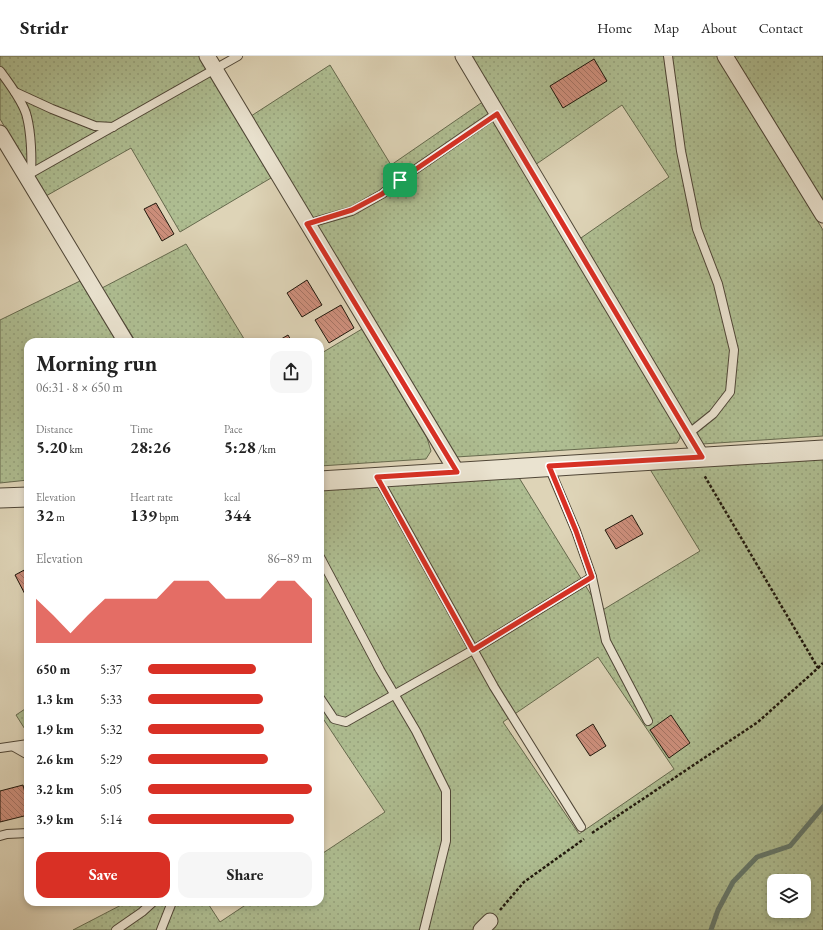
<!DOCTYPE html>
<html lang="en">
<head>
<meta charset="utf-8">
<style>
  body { margin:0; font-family:"EB Garamond",serif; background:#f6f6f6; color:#222; height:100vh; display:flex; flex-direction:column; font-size:15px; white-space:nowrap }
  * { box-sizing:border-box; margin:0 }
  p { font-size:13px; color:#767676 }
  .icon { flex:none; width:22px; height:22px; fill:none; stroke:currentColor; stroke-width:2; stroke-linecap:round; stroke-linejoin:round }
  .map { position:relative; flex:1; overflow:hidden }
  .drawer { position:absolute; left:24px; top:282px; width:300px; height:568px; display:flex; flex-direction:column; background:#fff; border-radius:12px; box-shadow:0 2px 6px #0003 }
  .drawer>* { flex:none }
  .fabs { position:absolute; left:767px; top:818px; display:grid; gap:8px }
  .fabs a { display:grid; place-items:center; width:44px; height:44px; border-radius:8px; background:#fff; box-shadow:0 2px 6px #0003; font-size:20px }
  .pin { position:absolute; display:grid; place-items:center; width:34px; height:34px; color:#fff; margin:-17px; border-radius:8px; box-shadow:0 2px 6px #0006 }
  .round { display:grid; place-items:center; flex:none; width:42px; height:42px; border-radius:12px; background:#f6f6f6 }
  .overview { display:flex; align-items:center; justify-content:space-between; height:68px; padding:0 12px }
  h1 { font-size:22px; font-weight:700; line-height:30px }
  .figures { display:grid; grid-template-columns:repeat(3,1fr); gap:6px; height:68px; padding:4px 12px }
  .figures div { display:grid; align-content:center }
  .figures b { font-size:17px; font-weight:700 }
  .figures small { font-size:11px; font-weight:400 }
  .figures p { font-size:11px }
  .chart { height:112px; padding:8px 12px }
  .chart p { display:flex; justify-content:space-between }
  .chart svg { width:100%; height:72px; margin-top:4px; fill:#d93025; opacity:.7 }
  .button { display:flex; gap:8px; margin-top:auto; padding:8px 12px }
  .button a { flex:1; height:46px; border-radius:12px; background:#d93025; color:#fff; font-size:16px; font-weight:700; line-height:46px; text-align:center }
  .button a+a { background:#f6f6f6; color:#222 }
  ul { padding:0 12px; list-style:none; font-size:13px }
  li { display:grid; grid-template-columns:64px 48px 1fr; align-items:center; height:30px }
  li i { height:10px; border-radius:5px; background:#d93025 }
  header { display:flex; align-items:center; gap:24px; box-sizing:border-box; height:56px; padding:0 20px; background:#fff; border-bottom:1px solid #e0e0e0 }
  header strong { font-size:19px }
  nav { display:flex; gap:22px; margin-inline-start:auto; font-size:14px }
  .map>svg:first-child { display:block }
</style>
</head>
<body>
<header>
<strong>Stridr</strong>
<nav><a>Home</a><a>Map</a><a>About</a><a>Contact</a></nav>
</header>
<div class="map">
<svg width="823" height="874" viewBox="0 0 823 874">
  <defs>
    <pattern id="grass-dots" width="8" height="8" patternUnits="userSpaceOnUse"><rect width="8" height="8" fill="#aebd91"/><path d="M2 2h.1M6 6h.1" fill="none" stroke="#95a27c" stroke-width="1.8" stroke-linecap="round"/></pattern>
    <pattern id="building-back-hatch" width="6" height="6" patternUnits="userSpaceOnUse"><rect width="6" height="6" fill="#cd8f7c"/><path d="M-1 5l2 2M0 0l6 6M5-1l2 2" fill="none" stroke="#a67464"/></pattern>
  </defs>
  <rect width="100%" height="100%" fill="#ded4b7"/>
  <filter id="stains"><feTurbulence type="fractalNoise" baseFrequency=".005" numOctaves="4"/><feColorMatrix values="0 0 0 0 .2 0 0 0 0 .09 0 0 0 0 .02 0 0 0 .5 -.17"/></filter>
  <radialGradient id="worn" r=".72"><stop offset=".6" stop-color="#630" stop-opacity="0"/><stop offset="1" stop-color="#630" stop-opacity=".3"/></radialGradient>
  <g fill="url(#grass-dots)" stroke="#666a4e" fill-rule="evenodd">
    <path d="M0,0H199L271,122L180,176L131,92L46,140L0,63Z"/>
    <path d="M471,0H717L823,174V380L702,388L578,184L669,121L622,49L535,109Z"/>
    <path d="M734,0H823V147Z"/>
    <path d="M330,9L391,109L484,45L680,376V382L677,387L456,401L248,62Z"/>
    <path d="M186,188L246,286H136L102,232Z"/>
    <path d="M80,225L117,286H28V424L0,427V264Z"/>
    <path d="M362,273L427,382L431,395L426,403L320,410V298Z"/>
    <path d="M823,401V874H73L127,846H207L220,866L250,846H320V799L385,756L320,658V431L518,420L601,555L700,495L648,410ZM598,601L674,713L579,778L503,666ZM774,825H804V855H774Z"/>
    <path d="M28,651V678L16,659Z"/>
  </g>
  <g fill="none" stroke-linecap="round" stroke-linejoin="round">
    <path stroke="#65786b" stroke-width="5" d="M711,874L718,854L733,826L757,801L790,790L823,751"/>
  </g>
  <g fill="url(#building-back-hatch)" stroke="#1f170c">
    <path d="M594,3L607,25L563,52L550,30Z"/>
    <path d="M156,147L174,178L162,185L144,153Z"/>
    <path d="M307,224L322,249L302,261L287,237Z"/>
    <path d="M341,249L354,272L329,287L315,264Z"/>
    <path d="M288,279L292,286H276Z"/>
    <path d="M632,459L643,478L616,493L605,474Z"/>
    <path d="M28,512V544L15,519Z"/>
    <path d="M671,659L690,687L669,702L650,674Z"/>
    <path d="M593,668L606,690L590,700L576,679Z"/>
    <path d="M23,729L28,749V759L0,766V735Z"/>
  </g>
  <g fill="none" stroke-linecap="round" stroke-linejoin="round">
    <defs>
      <g id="service">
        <path d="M668,0L681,95L697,173L718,228L734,294L730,336L713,358L688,378"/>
        <path d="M0,15C9,27 24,47 27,61C31,77 32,101 31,117"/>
        <path d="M15,36L52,53L95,70L113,71"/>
        <path d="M26,120L238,0"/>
        <path d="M307,168L352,155L382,138L400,124L497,57"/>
        <path d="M549,411L576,475L592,521L606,585L648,665"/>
        <path d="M378,422L494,631L581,771"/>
        <path d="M320,501L380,614L416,675L446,735V785L424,874"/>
        <path d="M320,642L334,663L346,666L473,594L592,521"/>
        <path d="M14,691L28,699"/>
        <path d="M0,692L28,688"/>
        <path d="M0,780L7,778L28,777"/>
        <path d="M116,874L142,856L153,846"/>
        <path d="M161,874L172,846"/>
      </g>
      <g id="minor">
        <path d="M207,0L457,416"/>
        <path d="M463,0L702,401"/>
        <path d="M725,0L823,159"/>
        <path d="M0,77L126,286"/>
        <path d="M481,874L490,865"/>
      </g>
      <g id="tertiary">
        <path d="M320,425C488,415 655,403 823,394"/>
        <path d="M0,442L28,441"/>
      </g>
    </defs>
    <use href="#service" stroke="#4f4637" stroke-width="10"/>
    <use href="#minor" stroke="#4f4637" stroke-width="17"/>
    <use href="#tertiary" stroke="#4f4637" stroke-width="21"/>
    <g stroke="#1f170c" stroke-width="2.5" stroke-dasharray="3 2" stroke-linecap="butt">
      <path d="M818,612L823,607"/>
      <path d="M592,777L758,666L818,612L704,419"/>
      <path d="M500,854L524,826L584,783"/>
    </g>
    <use href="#service" stroke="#eae3d0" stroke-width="8"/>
    <use href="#minor" stroke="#eae3d0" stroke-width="15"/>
    <use href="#tertiary" stroke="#eae3d0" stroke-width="19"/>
  </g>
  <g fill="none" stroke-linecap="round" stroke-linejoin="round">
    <defs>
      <path id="route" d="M497,58L702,401L549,410L576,475L592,521L473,594L377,421L457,416L307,168L352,154L382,138L400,124Z"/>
    </defs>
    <use href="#route" stroke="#fff" stroke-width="8"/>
    <use href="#route" stroke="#d93025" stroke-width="5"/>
  </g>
  <rect width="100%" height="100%" filter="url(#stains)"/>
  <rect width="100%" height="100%" fill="url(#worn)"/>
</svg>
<div class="fabs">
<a><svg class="icon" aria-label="layers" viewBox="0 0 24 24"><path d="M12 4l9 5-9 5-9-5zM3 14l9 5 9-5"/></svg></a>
</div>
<div class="pin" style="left:400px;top:124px;background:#1e9e55"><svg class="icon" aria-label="arrive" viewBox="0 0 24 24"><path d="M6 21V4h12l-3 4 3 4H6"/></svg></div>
<section class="drawer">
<div class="overview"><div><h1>Morning run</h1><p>06:31 · 8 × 650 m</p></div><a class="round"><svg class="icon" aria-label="share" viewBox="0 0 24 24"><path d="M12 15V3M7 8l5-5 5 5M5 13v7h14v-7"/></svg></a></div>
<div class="figures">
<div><p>Distance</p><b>5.20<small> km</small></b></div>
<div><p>Time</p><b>28:26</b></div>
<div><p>Pace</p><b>5:28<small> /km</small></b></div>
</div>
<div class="figures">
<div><p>Elevation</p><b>32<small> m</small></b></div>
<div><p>Heart rate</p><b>139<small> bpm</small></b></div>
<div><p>kcal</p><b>344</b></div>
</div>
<div class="chart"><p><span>Elevation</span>86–89 m</p>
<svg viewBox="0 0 160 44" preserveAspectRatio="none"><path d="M0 44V17L10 27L20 38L30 27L40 17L50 17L60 17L70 17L80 6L90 6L100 6L110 17L120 17L130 17L140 6L150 6L160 17V44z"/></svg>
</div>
<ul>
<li><b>650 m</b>5:37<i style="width:66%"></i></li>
<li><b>1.3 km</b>5:33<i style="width:70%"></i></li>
<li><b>1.9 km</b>5:32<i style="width:71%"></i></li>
<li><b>2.6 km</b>5:29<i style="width:73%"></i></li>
<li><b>3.2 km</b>5:05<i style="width:100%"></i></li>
<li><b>3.9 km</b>5:14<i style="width:89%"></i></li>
</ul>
<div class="button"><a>Save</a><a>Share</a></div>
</section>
</div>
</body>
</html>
